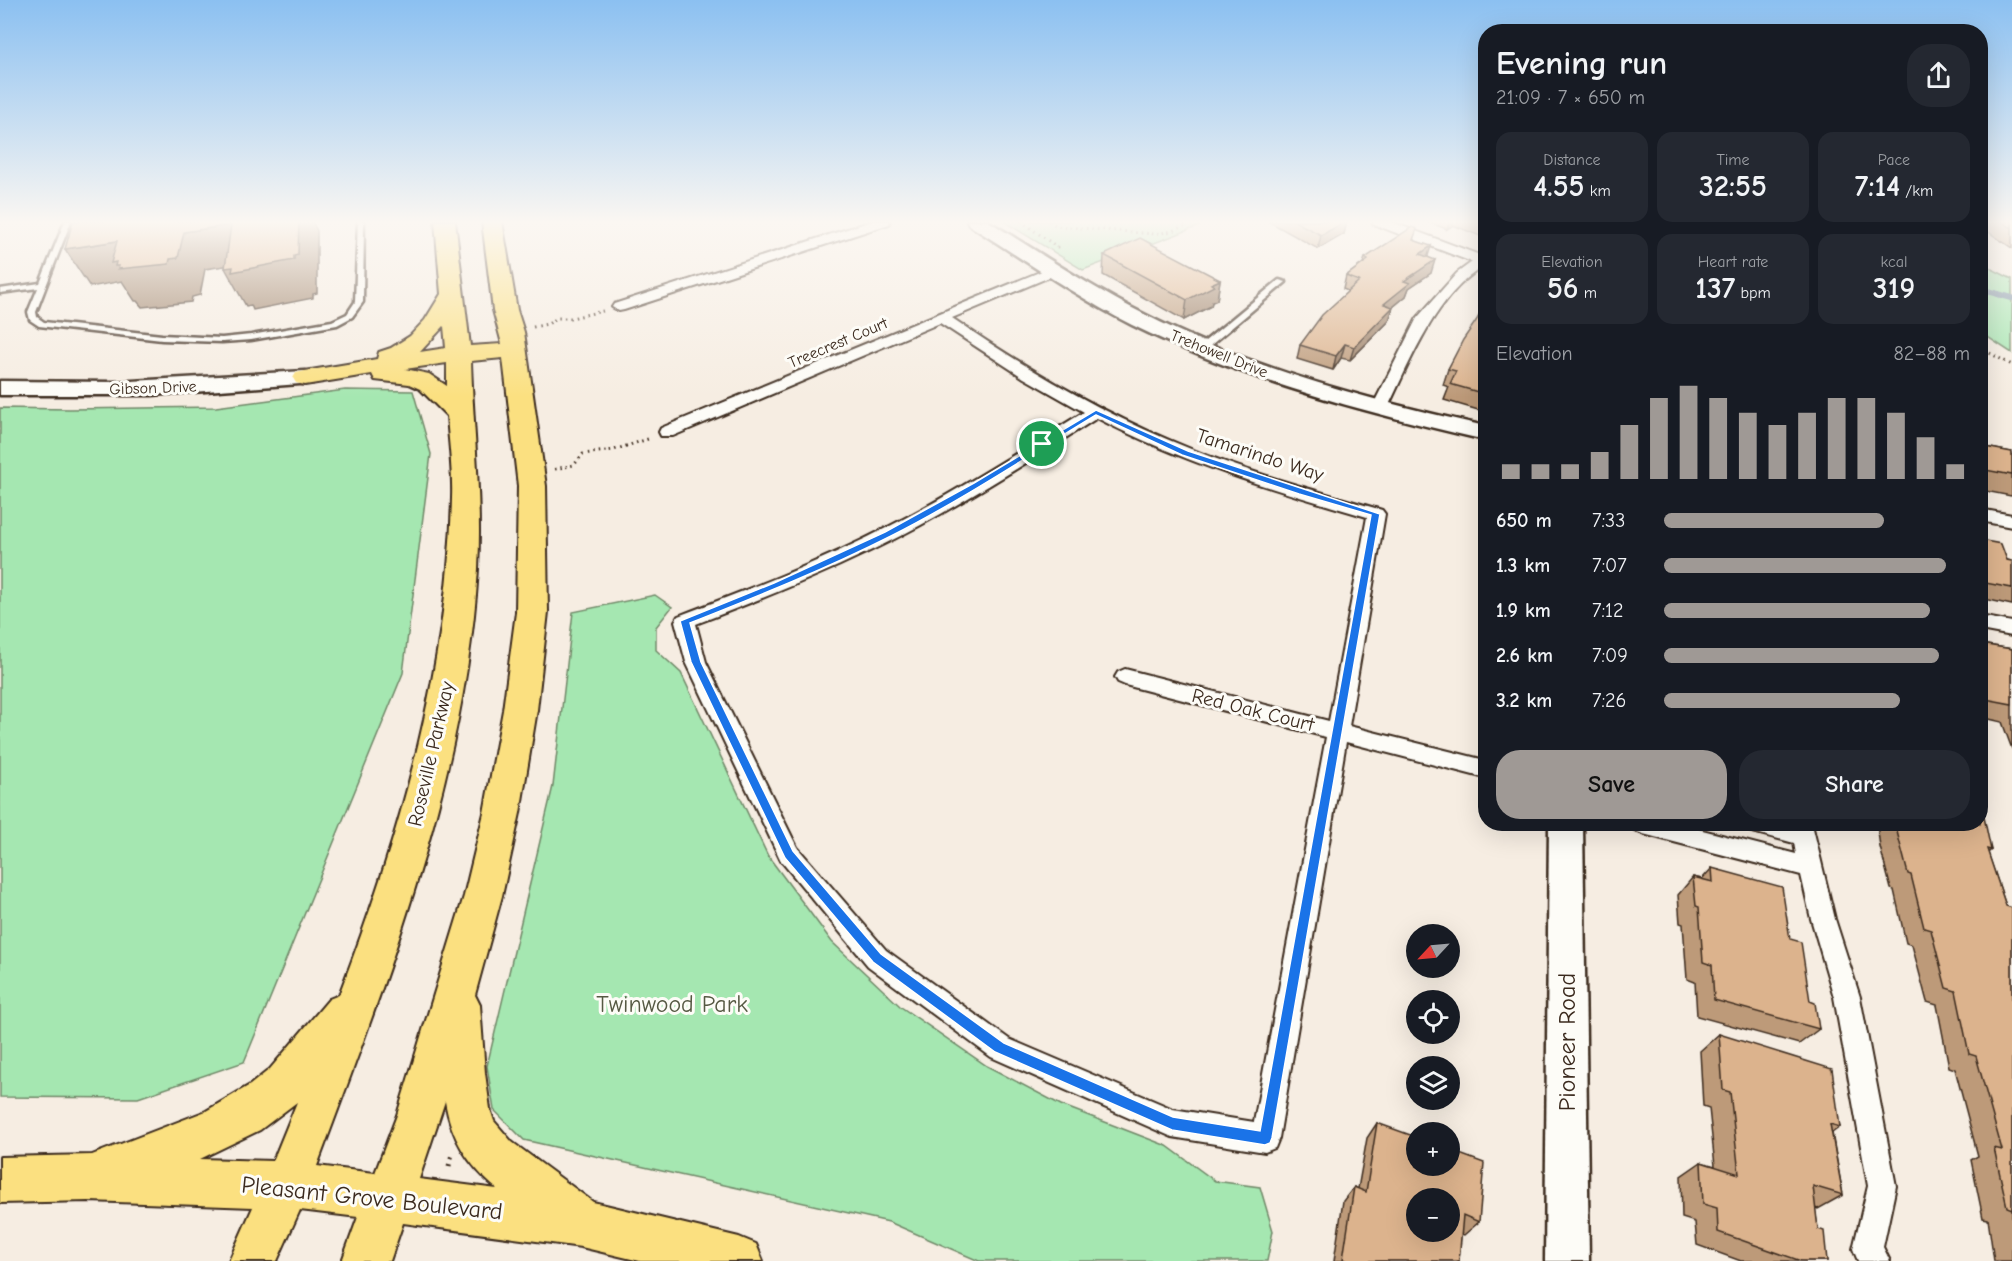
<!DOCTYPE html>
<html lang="en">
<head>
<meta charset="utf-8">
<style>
  body { margin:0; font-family:"Comic Neue",sans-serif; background:#242831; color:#f1f3f6; height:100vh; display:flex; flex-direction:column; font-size:22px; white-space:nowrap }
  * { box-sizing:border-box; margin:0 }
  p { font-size:20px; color:#9ea1a6 }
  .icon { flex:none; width:33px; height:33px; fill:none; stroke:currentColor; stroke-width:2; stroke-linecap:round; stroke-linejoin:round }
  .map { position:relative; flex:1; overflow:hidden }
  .panel { position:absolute; left:1478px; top:24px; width:510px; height:807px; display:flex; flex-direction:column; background:#171b24; border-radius:24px; box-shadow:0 6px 24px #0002 }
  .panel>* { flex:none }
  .needle { width:39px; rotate:244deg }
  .buttons { position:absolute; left:1406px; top:924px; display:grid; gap:12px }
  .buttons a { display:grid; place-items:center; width:54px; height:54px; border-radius:50%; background:#171b24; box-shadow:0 6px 24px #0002; font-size:30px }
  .pin { position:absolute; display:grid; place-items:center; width:51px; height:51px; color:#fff; margin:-26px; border:3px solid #fff; border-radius:50%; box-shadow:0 2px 6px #0007 }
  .round { display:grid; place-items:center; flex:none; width:63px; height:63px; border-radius:24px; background:#242831 }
  .headline { display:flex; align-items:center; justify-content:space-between; height:102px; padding:0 18px }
  h1 { font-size:33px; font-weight:700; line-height:45px }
  .metrics { display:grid; grid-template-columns:repeat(3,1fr); gap:9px; height:102px; padding:6px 18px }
  .metrics div { display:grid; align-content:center; border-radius:15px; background:#242831; text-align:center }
  .metrics b { font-size:30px; font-weight:700 }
  .metrics small { font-size:16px; font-weight:400 }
  .metrics p { font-size:16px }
  .chart { height:168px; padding:12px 18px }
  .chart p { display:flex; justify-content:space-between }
  .chart svg { width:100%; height:108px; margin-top:6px; stroke:#9f9995; stroke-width:6 }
  .primary-button { display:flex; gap:12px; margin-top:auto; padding:12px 18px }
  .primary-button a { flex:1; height:69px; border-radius:24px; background:#9f9995; color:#111; font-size:24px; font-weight:700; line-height:69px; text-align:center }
  .primary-button a+a { background:#242831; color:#f1f3f6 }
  ul { padding:0 18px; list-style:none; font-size:20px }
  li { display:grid; grid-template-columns:96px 72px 1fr; align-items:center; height:45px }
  li i { height:15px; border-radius:8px; background:#9f9995 }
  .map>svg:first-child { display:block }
</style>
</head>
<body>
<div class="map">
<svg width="2012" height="1261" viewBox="0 0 2012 1261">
  <rect width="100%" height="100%" fill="#f6ede2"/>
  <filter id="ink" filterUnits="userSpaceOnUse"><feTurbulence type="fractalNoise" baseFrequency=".0167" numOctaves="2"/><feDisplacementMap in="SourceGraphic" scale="12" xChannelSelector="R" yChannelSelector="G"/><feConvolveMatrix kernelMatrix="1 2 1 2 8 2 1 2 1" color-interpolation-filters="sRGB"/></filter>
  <g filter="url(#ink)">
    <g fill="#a5e7b1" stroke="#708868" stroke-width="1.5">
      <path d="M1003,221H1212L1083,270Z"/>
      <path d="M1980,263L2012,279V353L1980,332Z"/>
      <path d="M345,390L413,391L431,454L403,673L244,1062L138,1098L0,1097V408L70,409L216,407Z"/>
      <path d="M655,595L672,607L656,627V650L681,673L768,856L832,942L901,1007L987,1066L1061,1105L1167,1146L1215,1181L1260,1187L1273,1231L1267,1261H979L889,1222L524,1140L494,1110L487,1066L553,786L573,612Z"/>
    </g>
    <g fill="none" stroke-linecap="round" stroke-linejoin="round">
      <path stroke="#788fa4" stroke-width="6" d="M1980,289L2012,298"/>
      <defs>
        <g id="lane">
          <path d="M65,221H71L36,312L37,317L44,322L162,335L222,338L251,335L332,321L347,314L355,302L358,221H364L363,302L352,317L337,325L251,340L222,342L162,340L39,326L30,320L28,312L38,288L0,293V289L40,283Z"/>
          <path d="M1279,280L1286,282L1205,350H1199V346Z"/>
        </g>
        <g id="street">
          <path d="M872,221H890L889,224L624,310L619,311L612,307L614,304Z"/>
          <path d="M1372,221H1389L1485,257V266C1437,292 1411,360 1388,407L1380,412L1372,407L1417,318L1457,273L1472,262L1373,224Z"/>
          <path d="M1054,266L1061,270L1059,273L952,318C1027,369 1106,416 1191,449C1253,474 1318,491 1382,510L1385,514L1349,726L1485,760V778L1346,742L1279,1138L1275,1148L1265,1152L1172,1137L991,1057L868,966L781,861L686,662L675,621L678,616C747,590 818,563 884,529C953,494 1018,452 1084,412L1024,378L940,323L673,436H661L659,432L661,428ZM1097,418C1183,463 1274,490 1367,517L1329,721L1125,669L1118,672L1115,677L1118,682L1125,685L1326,737L1254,1122L1173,1109L1009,1039L886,950L797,847L706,662L696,624C772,595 849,564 921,525C981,492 1039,455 1097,418Z"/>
          <path d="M1980,509L2012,515V527L1980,521Z"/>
          <path d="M1980,616L2012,622V636L1980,630Z"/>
          <path d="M1632,824H1679L1796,854L1794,843L1749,831L1746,824H1812L1835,919L1860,997L1896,1186L1883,1247L1890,1261H1858L1853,1249L1868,1186L1834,997L1811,919L1801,875L1643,834L1635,831Z"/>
        </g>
        <g id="secondary">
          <path d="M967,221H988C1040,253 1090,287 1144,314C1251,369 1369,400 1485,426V440C1364,412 1243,380 1132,325C1075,296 1023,259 969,225Z"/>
          <path d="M305,371L313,373L316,378L313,383L152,395H0V381L114,382Z"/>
          <path d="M1549,824H1583L1589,1261H1545Z"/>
        </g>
        <path id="primary" d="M435,221H455L470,346L502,344L493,310L482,221H502L517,310L524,332L546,486L548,612L537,710L520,813L502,896L475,995L480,1005L485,1073L490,1109L494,1121L512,1142L593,1202L739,1237L756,1244L763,1261H640L581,1247L403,1223L390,1261H342L358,1217L300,1210L277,1261H229L253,1207L89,1201L0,1203V1157L92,1155L206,1111L250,1085L270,1069L329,999L339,995C400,836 448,668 452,498C453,471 449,443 447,416L420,389L409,384L375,380L372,374L305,385L296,383L293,378L296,373L305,371L377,359L379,352L391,348L410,336L425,320L441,294ZM444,326L446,348L420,352ZM503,358L518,486L516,612L503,710L484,813L464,896L397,1115L375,1173L317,1166C389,973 465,776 478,569C482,499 473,430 471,361ZM447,363V386L429,374L405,369ZM445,1101C451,1138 468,1165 497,1189L419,1179ZM297,1102L273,1161L200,1159L260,1130Z"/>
      </defs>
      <use href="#lane" stroke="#3b2a1e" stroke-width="5"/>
      <use href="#street" stroke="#3b2a1e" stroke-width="4"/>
      <use href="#secondary" stroke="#3b2a1e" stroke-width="5"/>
      <use href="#primary" stroke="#3b2a1e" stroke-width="4"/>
      <g stroke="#3b2a1e" stroke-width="3" stroke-dasharray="1.5 4" stroke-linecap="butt">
        <path d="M1021,221L1057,247L1055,251"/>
        <path d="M1049,221L1057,226L1155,234L1172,231L1195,221"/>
        <path d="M533,327L548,324L557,318H571L603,311"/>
        <path d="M1980,348L2012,365"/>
        <path d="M555,469L574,465L583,454L614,450L651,438"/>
      </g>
      <path stroke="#3b2a1e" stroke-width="5" stroke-dasharray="2 6" stroke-linecap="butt" d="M449,1166L452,1154"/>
      <use href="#lane" fill="#fdfcf7" fill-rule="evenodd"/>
      <use href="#street" fill="#fdfcf7" fill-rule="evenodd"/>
      <use href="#secondary" fill="#fdfcf7" fill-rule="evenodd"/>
      <use href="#primary" fill="#fbe080" fill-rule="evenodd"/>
    </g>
    <g fill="#bd9a79" stroke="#3b2a1e" stroke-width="1.5">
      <path d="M1268,221H1347L1344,234L1318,249Z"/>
      <path d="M1424,221H1485V238L1453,225L1447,229Z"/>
      <path d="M1986,221H2012V248L1984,229Z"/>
      <path d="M1414,240L1428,257L1431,273L1409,288L1406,296L1393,307L1389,321L1350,360L1341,358L1333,370L1297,359L1300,345L1348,291L1343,289L1346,276L1363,263L1365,258Z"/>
      <path d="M1104,255L1220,280L1217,300L1212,302L1211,306L1184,320L1103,275Z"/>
      <path d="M1485,304V412L1444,400L1449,387L1443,385L1448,369L1478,318L1482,307Z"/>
      <path d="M1980,446L2012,452V495L2011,496L1980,490Z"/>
      <path d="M1980,540L2007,560L2012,561V605L1980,598Z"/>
      <path d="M1980,644L2012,649V749L2002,722L1980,717Z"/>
      <path d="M1877,824H1980L1991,850L1988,853L2006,906L2012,908V1261H1994L1988,1219L1983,1218L1971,1160L1978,1156L1955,1069L1949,1067L1937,1005L1927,1002L1912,945L1906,943L1894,890L1891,889L1880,847Z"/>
      <path d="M1712,868L1790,939L1819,1029L1799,1044L1697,1016L1695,982L1687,979L1683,924L1680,923L1678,895L1693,877L1702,879Z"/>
      <path d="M1719,1034L1840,1127L1832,1133L1843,1195L1818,1209L1815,1208L1818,1229L1827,1261H1741L1697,1245L1695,1222L1682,1218L1681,1176L1701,1162L1715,1166L1709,1108L1703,1106L1700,1051Z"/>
      <path d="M1377,1123L1479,1222L1464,1235L1461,1234L1459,1261H1334L1343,1201L1354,1187L1358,1189L1367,1138Z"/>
    </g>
    <g fill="#9a7d63" stroke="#3b2a1e" stroke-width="1.5">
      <path d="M299,221H312L317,231V293L313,294V298L253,310L251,305L246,306L225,268Z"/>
      <path d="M1347,221L1344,234L1318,249L1321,235Z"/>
      <path d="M1450,221H1454L1453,225L1447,229Z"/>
      <path d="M231,225L251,262L205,269L200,295L192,297L191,302L142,307L137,301H135L122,281L90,287L65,249L117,241L170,259L184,232Z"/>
      <path d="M1431,246L1427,259L1420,254Z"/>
      <path d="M1435,260L1431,273L1409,288L1406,296L1393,307L1389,321L1350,360L1354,347L1384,304L1404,281Z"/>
      <path d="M1220,280L1217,300L1212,302L1211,306L1184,320L1187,300L1211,284Z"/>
      <path d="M1345,344L1341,358L1333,370L1336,356Z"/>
    </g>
    <g fill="#dcb38d" stroke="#3b2a1e" stroke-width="1.5" fill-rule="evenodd">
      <path d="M73,221H299L298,255L294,256V260L232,272L233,267L225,268L231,225L184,232L178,258L170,259L169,264L118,269L119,266H115L116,262L111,263L117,241L65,249Z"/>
      <path d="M1294,221H1347L1321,235Z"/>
      <path d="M2000,221H2012V228Z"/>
      <path d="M1412,227L1417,229L1413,240L1431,246L1420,254L1435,260L1404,281L1410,283L1384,304L1393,307L1354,347L1345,344L1336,356L1300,345L1322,315L1359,281L1346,276L1368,260L1365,258Z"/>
      <path d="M1140,238L1220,280L1211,284L1214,286L1187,300L1104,255Z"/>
      <path d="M1485,304V394L1450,384L1456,371L1448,369L1463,340L1485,308L1482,307Z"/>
      <path d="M1980,446L2012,452V475L1980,469Z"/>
      <path d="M1980,540L2001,544L2007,560L2012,561V588L1980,582Z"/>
      <path d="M1980,644L2012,649V704L1980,698Z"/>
      <path d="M1980,798L1991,850L1987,849L2006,906L2012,908V1209L2007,1207L1994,1148L2002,1150L1976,1056L1969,1054L1956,991L1946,988L1931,930L1924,928L1911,875L1908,874L1895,824H1980Z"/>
      <path d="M1712,868L1782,887L1790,939L1801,942L1810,1001L1815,1003L1819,1029L1714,1000L1712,965L1703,962L1699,907L1696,906L1693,877L1713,882Z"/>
      <path d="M1719,1034L1832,1069L1840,1127L1830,1124L1843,1195L1813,1186L1818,1229L1824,1231L1827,1261H1801L1718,1232L1717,1208L1703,1204L1701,1162L1739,1174L1730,1092L1723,1090Z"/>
      <path d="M1377,1123L1416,1137V1166H1449V1150L1484,1163L1479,1222L1463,1215L1459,1261H1348L1343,1259L1354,1187L1366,1192ZM1416,1198H1449V1232H1416Z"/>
    </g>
  </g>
  <linearGradient id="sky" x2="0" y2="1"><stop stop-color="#8bc0f1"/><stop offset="0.56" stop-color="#fbf7f2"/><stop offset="1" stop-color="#fbf7f2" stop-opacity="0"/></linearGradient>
  <rect width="2012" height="397" fill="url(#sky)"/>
  <path fill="#1a73e8" stroke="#fff" stroke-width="1.5" fill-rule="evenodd" d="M1096,410L1188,451L1380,514L1272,1138L1270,1143L1265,1145L1172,1130L995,1052L873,962L785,858L691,662L680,621L774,583L885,532L974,483ZM1096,415L1182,455L1299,494L1371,515L1260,1131L1173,1117L1004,1043L881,954L793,851L701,662L690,623C758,596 826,569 891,536C962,500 1028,456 1096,415Z"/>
  <g text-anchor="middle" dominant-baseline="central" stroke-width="6" stroke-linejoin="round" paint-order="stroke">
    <g font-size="16" fill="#3b2a1e" stroke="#fdfcf7">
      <text transform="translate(838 343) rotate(-23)">Treecrest Court</text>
      <text transform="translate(1219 354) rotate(22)">Trehowell Drive</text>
      <text transform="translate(153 388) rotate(-2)">Gibson Drive</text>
    </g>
    <g font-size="20" fill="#3b2a1e" stroke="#fdfcf7">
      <text transform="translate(1260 455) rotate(18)">Tamarindo Way</text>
      <text transform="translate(1253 710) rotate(14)">Red Oak Court</text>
      <text transform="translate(431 754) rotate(-77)">Roseville Parkway</text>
    </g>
    <g font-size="24" fill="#565943" stroke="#fdfcf7">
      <text x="672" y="1004">Twinwood Park</text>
    </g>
    <g font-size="24" fill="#3b2a1e" stroke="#fdfcf7">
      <text transform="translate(1567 1042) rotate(-90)">Pioneer Road</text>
      <text transform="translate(372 1198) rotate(6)">Pleasant Grove Boulevard</text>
    </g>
  </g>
</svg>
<div class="buttons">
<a><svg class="needle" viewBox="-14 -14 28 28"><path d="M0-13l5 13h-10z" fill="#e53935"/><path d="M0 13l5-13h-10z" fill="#9ea1a6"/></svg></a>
<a><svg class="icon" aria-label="locate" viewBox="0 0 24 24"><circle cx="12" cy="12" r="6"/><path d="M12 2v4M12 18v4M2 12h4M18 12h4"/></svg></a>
<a><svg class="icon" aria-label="layers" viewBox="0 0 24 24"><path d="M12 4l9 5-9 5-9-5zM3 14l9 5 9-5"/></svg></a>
<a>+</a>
<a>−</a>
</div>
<div class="pin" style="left:1042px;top:444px;background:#1e9e55"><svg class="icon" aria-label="arrive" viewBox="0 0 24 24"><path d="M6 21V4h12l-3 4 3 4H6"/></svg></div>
<section class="panel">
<div class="headline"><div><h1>Evening run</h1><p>21:09 · 7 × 650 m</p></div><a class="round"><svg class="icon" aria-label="share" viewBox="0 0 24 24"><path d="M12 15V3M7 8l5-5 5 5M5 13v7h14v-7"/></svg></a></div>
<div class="metrics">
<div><p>Distance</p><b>4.55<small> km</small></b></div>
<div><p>Time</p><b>32:55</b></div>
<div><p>Pace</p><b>7:14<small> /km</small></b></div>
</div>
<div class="metrics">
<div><p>Elevation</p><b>56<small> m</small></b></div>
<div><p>Heart rate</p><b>137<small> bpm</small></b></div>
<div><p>kcal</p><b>319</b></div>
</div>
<div class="chart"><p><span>Elevation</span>82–88 m</p>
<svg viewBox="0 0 160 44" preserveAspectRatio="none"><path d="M5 44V38M15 44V38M25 44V38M35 44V33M45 44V22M55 44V11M65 44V6M75 44V11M85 44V17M95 44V22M105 44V17M115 44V11M125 44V11M135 44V17M145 44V27M155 44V38"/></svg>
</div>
<ul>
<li><b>650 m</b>7:33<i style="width:72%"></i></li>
<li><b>1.3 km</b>7:07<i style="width:92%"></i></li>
<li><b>1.9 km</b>7:12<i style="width:87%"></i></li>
<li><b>2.6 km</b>7:09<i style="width:90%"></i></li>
<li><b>3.2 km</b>7:26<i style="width:77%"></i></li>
</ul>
<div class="primary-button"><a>Save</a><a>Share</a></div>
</section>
</div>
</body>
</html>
